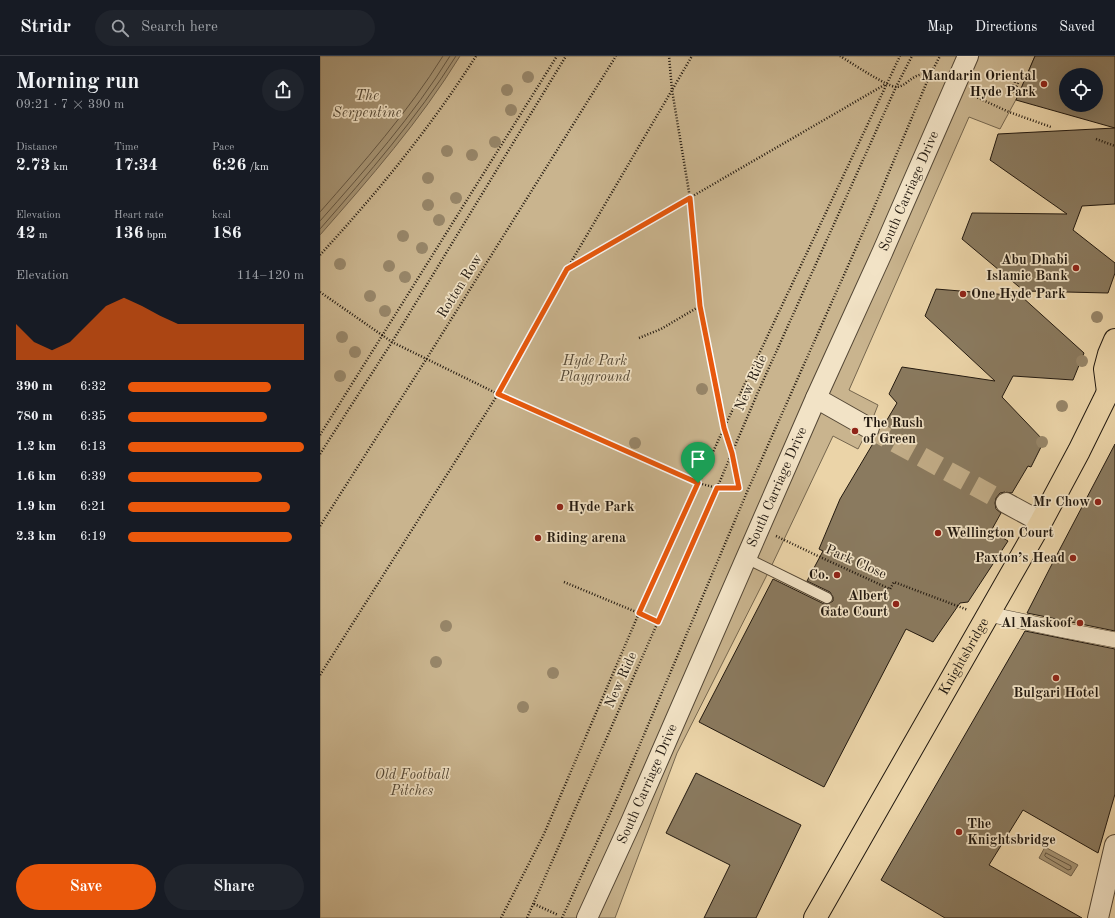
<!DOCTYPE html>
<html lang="en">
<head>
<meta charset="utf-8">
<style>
  body { margin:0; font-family:"Old Standard TT",serif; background:#20242c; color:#f1f3f6; height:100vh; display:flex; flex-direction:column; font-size:15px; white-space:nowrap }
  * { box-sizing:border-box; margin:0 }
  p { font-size:13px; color:#9ea1a6 }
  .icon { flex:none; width:22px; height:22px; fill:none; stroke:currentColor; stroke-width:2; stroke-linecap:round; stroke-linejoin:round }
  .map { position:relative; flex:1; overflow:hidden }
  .panel { display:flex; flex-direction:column; background:#171b24; width:320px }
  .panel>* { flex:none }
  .tools { position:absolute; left:739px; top:12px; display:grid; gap:8px }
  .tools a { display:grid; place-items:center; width:44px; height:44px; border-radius:50%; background:#171b24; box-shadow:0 4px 16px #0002; font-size:20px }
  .pin { position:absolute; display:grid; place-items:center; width:34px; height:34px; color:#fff; margin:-41px -17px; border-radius:50% 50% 50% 0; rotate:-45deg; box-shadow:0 0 4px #0007 }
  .pin .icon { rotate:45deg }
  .round { display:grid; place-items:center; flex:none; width:42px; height:42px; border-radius:21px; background:#20242c }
  .overview { display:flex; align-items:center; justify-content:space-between; height:68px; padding:0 16px }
  h1 { font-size:22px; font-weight:700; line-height:30px }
  .figures { display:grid; grid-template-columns:repeat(3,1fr); gap:6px; height:68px; padding:4px 16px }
  .figures div { display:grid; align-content:center }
  .figures b { font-size:17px; font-weight:700 }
  .figures small { font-size:11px; font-weight:400 }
  .figures p { font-size:11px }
  .chart { height:112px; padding:8px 16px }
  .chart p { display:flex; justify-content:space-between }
  .chart svg { width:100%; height:72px; margin-top:4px; fill:#ea580c; opacity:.7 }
  .cta { display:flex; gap:8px; margin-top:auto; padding:8px 16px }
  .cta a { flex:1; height:46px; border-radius:24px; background:#ea580c; color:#fff; font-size:16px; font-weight:700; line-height:46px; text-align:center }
  .cta a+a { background:#20242c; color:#f1f3f6 }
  ul { padding:0 16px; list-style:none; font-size:13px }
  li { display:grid; grid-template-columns:64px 48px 1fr; align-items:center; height:30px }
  li i { height:10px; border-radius:5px; background:#ea580c }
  header { display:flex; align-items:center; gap:24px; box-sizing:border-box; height:56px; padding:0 20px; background:#171b24; border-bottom:1px solid #363941 }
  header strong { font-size:19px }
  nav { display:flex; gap:22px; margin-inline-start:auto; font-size:14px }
  .search { width:280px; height:36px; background:#20242c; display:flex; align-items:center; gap:10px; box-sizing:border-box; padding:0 14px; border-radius:22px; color:#9ea1a6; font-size:15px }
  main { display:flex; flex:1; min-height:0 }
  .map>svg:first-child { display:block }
</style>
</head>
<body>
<header>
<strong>Stridr</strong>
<div class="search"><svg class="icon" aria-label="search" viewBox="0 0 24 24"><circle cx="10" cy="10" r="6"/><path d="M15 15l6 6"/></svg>Search here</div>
<nav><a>Map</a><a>Directions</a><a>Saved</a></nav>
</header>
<main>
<section class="panel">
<div class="overview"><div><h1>Morning run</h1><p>09:21 · 7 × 390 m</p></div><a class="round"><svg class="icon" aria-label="share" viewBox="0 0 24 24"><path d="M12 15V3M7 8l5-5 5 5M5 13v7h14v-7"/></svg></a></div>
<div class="figures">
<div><p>Distance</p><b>2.73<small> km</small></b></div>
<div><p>Time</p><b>17:34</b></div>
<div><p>Pace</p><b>6:26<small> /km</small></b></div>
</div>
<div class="figures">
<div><p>Elevation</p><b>42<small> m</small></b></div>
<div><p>Heart rate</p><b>136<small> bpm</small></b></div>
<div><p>kcal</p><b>186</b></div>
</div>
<div class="chart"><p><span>Elevation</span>114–120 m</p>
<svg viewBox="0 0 160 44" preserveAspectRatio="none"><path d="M0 44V22L10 33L20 38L30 33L40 22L50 11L60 6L70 11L80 17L90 22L100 22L110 22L120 22L130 22L140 22L150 22L160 22V44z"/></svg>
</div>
<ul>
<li><b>390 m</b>6:32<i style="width:81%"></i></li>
<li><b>780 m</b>6:35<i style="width:79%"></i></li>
<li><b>1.2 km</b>6:13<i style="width:100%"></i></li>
<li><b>1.6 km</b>6:39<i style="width:76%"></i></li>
<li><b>1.9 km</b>6:21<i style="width:92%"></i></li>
<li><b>2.3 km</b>6:19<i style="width:93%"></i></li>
</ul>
<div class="cta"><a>Save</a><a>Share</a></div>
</section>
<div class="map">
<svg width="795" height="862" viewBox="0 0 795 862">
  <rect width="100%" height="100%" fill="#ebd4a8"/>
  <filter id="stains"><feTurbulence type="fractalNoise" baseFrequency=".005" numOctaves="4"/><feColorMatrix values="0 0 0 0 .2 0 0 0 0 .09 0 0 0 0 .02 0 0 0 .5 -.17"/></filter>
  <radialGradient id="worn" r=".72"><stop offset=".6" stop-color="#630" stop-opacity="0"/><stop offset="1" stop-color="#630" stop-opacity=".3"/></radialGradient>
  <path fill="#c9b48e" stroke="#75664e" d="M0,0H715L699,38L680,73L649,61L529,334L558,349L549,372L538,393L513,380L450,513L357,697L295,862H0Z"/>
  <g fill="#a69474" stroke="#71624c">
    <path d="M0,0H140C100,65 50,122 0,179Z"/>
    <path d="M725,791L758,809L751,820L719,802Z"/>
  </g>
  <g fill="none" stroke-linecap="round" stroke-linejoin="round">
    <g stroke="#645642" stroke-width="1">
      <path d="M0,156C44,106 88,56 123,0"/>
      <path d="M0,165C46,113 93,60 130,0"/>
      <path d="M0,173C48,118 97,62 136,0"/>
      <path d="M726,797L751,810V813L748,814L726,801L725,800Z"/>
    </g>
  </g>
  <g fill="#8a7a5f" stroke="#21180f" fill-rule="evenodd">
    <path d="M715,0H795V72L696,44ZM746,19H776V49H746Z"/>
    <path d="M795,72V148L762,150L753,174L795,207V217L788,237L704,235L642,183L652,157L747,158L670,104L678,78Z"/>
    <path d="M616,233L701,240L764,297L753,324L693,320L682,341L724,385L711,411L708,410L692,437L685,436L680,437L676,442L675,447L676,453L681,457L671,475L688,485L648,546L640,547L613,586L586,573L504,731L379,666L453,523L504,548H508L513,545V541L510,536L487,525L503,495L499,493L520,443L577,347L569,338L582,311L675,325L605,260Z"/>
    <path d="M795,388V575L707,557L731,510Z"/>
    <path d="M705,575L795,593V738L778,797L703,754L669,809L762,862H625L561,824Z"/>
    <path d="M376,717L481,769L436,862H384L410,809L346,777Z"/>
  </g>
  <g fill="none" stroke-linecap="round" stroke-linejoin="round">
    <path stroke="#c3ae89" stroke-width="20" stroke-dasharray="20 10" stroke-linecap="butt" d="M549,372L686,447"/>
    <defs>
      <path id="service" d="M426,502L507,542"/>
      <path id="pedestrian" d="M668,558L743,574L795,584"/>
      <g id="minor">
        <path d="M496,342L549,372"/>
        <path d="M686,447L721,466"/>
        <path id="s1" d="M267,862L311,766L496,342L562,197L648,0"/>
        <path d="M778,862L795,789"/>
      </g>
      <g id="primary">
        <path d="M788,336L785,313L789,298L795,284"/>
        <path id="s2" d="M495,862L721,466L759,395L788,336L795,331"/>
      </g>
    </defs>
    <use href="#service" stroke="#544735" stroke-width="12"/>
    <use href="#pedestrian" stroke="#544735" stroke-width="16"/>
    <use href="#minor" stroke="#544735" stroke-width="22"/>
    <use href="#primary" stroke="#21180f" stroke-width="24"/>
    <g stroke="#21180f" stroke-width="2.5" stroke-dasharray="1 2" stroke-linecap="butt">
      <path d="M520,0C530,6 566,30 576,31C586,31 591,19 604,18"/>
      <path d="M696,23L691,34L699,38"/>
      <path d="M694,36L699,25"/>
      <path d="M652,39L689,56L731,71"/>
      <path d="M776,83L795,90"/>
      <path d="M0,199C57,137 111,71 156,0"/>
      <path d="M247,213L566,28"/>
      <path d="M0,236L72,286L178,338L378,427L397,432L419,433L422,434"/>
      <path d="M319,282L341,273L380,250"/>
      <path d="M0,379L237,0"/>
      <path d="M0,398L72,286L246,0"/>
      <path d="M419,433L412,397L404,372L580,0"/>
      <path d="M0,470L107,302L296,0"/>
      <path d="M456,480L500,501L570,533L574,526L648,554"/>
      <path d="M244,526L338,565"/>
      <path d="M0,619L178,338L247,213L372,0"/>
      <path d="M214,848L238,859"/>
      <path d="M181,862L224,778L319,557L404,372L380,250L370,142L352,34L349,0"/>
      <path d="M207,862L397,432L438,336L576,31L592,0"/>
      <path d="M242,862L298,740L427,436L553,154L609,21L620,0"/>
    </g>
    <use href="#service" stroke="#f2e3c6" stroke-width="10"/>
    <use href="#pedestrian" stroke="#f2e3c6" stroke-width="15"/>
    <use href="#minor" stroke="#f2e3c6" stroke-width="20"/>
    <use href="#primary" stroke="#ebd4a8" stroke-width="22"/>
  </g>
  <g fill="#978669">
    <circle cx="208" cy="21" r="6"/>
    <circle cx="187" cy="34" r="6"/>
    <circle cx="191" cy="54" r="6"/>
    <circle cx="175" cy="86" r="6"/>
    <circle cx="127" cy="95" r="6"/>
    <circle cx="152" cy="99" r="6"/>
    <circle cx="108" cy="122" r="6"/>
    <circle cx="136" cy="142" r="6"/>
    <circle cx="108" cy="149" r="6"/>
    <circle cx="119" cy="164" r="6"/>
    <circle cx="83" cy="180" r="6"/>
    <circle cx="102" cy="192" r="6"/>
    <circle cx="20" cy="208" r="6"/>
    <circle cx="69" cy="210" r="6"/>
    <circle cx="85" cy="221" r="6"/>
    <circle cx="50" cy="240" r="6"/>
    <circle cx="65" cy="255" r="6"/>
    <circle cx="777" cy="261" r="6"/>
    <circle cx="22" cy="281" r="6"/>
    <circle cx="35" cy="296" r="6"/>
    <circle cx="762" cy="305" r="6"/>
    <circle cx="20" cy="320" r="6"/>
    <circle cx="382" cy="333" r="6"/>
    <circle cx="742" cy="350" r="6"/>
    <circle cx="722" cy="386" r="6"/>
    <circle cx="315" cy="387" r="6"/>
    <circle cx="126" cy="570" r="6"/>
    <circle cx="116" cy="606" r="6"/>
    <circle cx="233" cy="617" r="6"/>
    <circle cx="203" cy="651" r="6"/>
  </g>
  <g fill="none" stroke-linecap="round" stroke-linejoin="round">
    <defs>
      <path id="route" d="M370,142L380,250L404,372L412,397L419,432H397L338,566L319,557L378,427L178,338L247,213Z"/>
    </defs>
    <use href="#route" stroke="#fff" stroke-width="8"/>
    <use href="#route" stroke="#ea580c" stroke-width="5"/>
  </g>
  <g fill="#8f2418" stroke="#f2e3c6" stroke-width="1.5">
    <circle cx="724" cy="28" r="4"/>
    <circle cx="756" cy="212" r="4"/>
    <circle cx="643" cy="238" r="4"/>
    <circle cx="535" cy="375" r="4"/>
    <circle cx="778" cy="446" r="4"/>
    <circle cx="240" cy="451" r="4"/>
    <circle cx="618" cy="477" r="4"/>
    <circle cx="218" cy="482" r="4"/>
    <circle cx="753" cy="502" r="4"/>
    <circle cx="517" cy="519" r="4"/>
    <circle cx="576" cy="548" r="4"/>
    <circle cx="760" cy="567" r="4"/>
    <circle cx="736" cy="622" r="4"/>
    <circle cx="639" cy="776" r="4"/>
  </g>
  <g text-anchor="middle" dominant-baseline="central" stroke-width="3.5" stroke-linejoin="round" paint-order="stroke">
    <g font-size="14" font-weight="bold" fill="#21180f" stroke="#f2e3c6" text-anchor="end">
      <text x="716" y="20">Mandarin Oriental<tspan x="716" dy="16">Hyde Park</tspan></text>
      <text x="748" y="204">Abu Dhabi<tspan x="748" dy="16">Islamic Bank</tspan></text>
      <text x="651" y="238" text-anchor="start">One Hyde Park</text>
      <text x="543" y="367" text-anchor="start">The Rush<tspan x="543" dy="16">of Green</tspan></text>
      <text x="770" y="446">Mr Chow</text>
      <text x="248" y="451" text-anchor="start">Hyde Park</text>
      <text x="626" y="477" text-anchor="start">Wellington Court</text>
      <text x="226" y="482" text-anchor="start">Riding arena</text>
      <text x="745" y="502">Paxton’s Head</text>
      <text x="509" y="519">Co.</text>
      <text x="568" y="540">Albert<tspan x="568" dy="16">Gate Court</tspan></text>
      <text x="752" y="567">Al Maskoof</text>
      <text x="736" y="637" text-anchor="middle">Bulgari Hotel</text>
      <text x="647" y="768" text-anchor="start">The<tspan x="647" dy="16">Knightsbridge</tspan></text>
    </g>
    <g font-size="14" fill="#21180f" stroke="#f2e3c6">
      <text stroke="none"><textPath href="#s1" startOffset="795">South Carriage Drive</textPath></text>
      <text transform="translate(140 230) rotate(-58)">Rotten Row</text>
      <text transform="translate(431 327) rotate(-66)">New Ride</text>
      <text stroke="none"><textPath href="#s1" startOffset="471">South Carriage Drive</textPath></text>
      <text transform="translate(536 506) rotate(24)">Park Close</text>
      <text stroke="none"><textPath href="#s2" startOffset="301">Knightsbridge</textPath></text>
      <text transform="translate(301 624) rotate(-66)">New Ride</text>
      <text stroke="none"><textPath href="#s1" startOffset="147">South Carriage Drive</textPath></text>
    </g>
    <g font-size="14" font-style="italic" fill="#534735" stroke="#f2e3c6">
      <text x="275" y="305">Hyde Park<tspan x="275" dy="16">Playground</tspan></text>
      <text x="92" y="719">Old Football<tspan x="92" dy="16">Pitches</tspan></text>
    </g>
    <g font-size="15" font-style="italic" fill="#564a37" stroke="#f2e3c6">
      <text x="47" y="40">The<tspan x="47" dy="17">Serpentine</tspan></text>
    </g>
  </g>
  <rect width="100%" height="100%" filter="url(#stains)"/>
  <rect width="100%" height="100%" fill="url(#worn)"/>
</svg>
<div class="tools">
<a><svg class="icon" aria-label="locate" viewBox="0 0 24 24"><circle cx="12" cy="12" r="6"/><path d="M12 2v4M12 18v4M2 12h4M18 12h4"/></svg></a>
</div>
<div class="pin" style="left:378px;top:427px;background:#1e9e55"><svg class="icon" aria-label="arrive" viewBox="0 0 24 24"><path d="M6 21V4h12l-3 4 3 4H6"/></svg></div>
</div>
</main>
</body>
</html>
